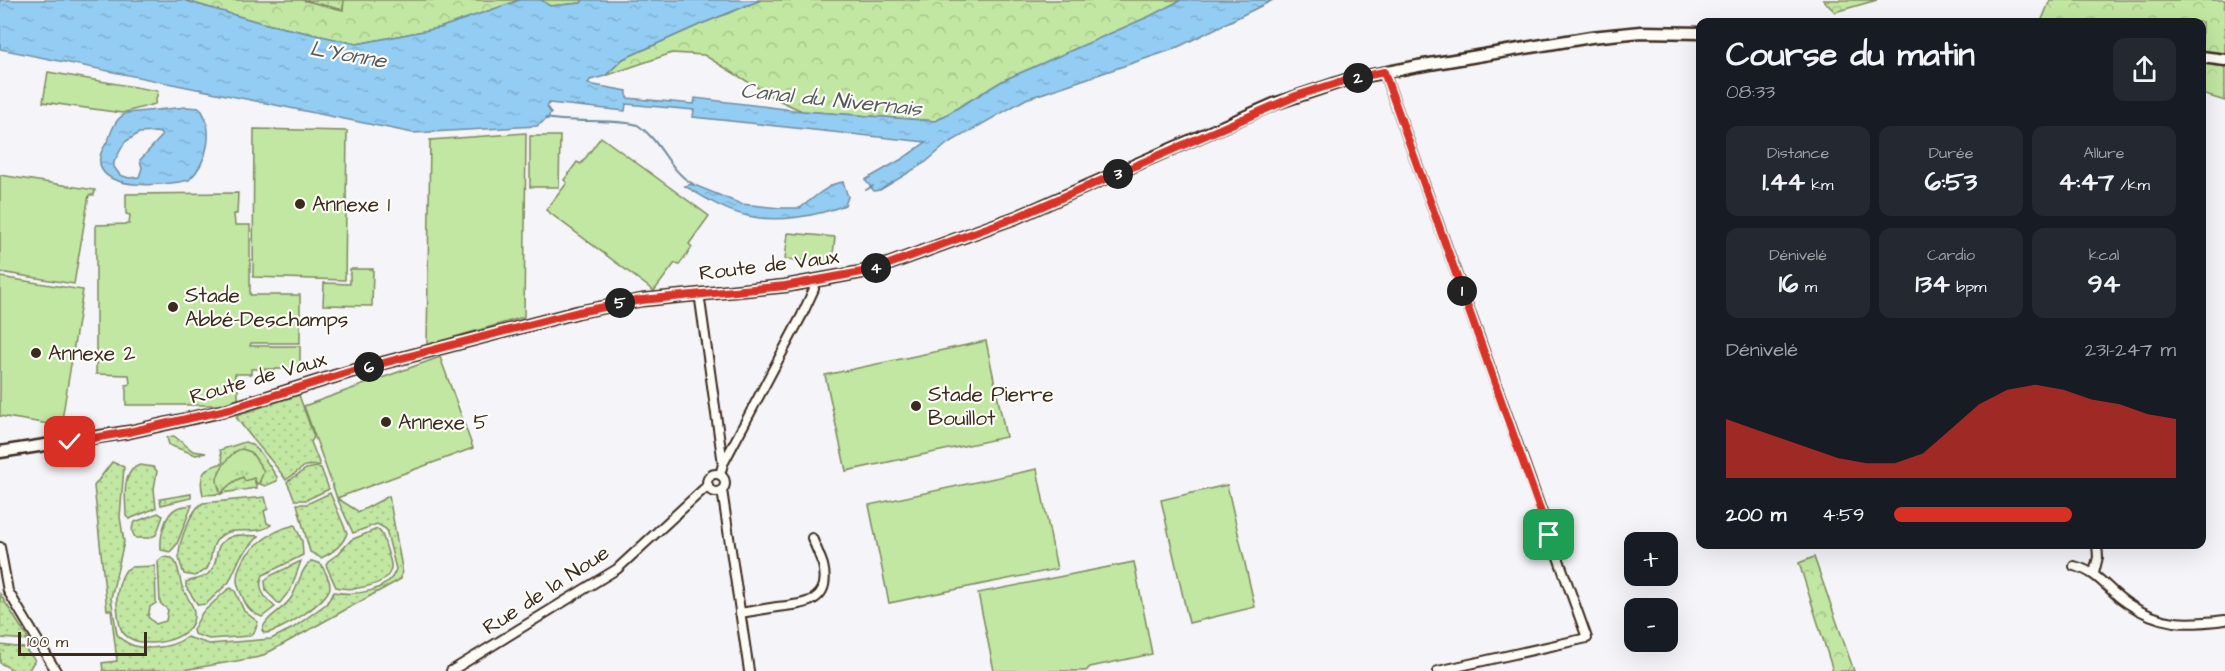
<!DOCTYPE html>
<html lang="fr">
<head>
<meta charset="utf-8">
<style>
  body { margin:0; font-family:"Architects Daughter",sans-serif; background:#242831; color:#f1f3f6; height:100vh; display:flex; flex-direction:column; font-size:22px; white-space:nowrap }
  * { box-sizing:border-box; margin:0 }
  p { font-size:20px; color:#9ea1a6 }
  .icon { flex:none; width:33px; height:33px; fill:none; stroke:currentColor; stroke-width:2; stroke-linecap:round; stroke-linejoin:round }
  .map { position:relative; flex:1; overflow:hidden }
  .panel { position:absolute; left:1696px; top:18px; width:510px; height:531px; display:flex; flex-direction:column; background:#171b24; border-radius:12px; box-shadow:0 6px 24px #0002 }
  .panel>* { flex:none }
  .buttons { position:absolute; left:1624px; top:532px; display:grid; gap:12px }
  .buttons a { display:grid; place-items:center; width:54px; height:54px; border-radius:12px; background:#171b24; box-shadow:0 6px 24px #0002; font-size:30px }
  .scale { position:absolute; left:18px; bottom:15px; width:129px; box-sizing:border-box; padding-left:6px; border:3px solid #3b2a1e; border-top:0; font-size:16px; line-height:21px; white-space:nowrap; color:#3b2a1e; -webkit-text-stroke:4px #fdfcf7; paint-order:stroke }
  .pin { position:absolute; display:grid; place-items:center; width:51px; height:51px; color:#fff; margin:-26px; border-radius:12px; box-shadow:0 3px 9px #0006 }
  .km { position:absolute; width:30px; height:30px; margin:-15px; border-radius:50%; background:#222; color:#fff; font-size:16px; line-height:30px; text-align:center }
  .round { display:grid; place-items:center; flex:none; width:63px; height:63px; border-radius:12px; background:#242831 }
  .headline { display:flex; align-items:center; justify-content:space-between; height:102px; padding:0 30px }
  h1 { font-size:33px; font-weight:800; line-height:45px }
  .figures { display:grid; grid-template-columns:repeat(3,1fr); gap:9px; height:102px; padding:6px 30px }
  .figures div { display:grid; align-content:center; border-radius:12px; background:#242831; text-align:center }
  .figures b { font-size:26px; font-weight:800 }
  .figures small { font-size:16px; font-weight:400 }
  .figures p { font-size:16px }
  .chart { height:168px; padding:12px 30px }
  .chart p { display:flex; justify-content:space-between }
  .chart svg { width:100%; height:108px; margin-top:6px; fill:#d93025; opacity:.7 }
  ul { padding:0 30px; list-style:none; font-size:20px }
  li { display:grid; grid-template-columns:96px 72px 1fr; align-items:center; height:45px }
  li i { height:15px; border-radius:8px; background:#d93025 }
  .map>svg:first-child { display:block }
</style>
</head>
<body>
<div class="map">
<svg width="2225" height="671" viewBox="0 0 2225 671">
  <defs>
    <pattern id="grass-dots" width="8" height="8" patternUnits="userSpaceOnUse" patternTransform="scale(1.5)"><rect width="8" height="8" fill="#c1e7a2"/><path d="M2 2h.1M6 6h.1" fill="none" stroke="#a7c68b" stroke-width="1.8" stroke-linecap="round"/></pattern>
    <pattern id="forest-crowns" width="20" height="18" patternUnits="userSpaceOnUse" patternTransform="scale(1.5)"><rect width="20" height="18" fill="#c1e7a2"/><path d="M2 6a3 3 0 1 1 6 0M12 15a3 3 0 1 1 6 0" fill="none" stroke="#a7c68b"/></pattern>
    <pattern id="park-tufts" width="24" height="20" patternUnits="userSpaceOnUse" patternTransform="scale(1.5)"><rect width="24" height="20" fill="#c1e7a2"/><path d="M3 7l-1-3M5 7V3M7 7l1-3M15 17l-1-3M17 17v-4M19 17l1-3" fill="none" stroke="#a7c68b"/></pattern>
    <pattern id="water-ripples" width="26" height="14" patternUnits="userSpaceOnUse" patternTransform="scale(1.5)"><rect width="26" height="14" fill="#93cdf3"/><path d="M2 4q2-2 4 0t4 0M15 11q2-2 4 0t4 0" fill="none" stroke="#80b0d0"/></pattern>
  </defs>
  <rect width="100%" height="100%" fill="#f5f4f8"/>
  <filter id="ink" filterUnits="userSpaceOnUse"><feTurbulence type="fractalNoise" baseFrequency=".0167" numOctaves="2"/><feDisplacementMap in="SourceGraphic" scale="12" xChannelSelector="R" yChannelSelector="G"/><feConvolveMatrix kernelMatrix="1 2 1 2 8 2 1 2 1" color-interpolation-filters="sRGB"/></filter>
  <g filter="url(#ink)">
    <g fill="url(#grass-dots)" stroke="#7e8860" stroke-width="1.5">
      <path d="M302,0H344L343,10Z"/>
      <path d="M299,395L314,437L311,442L320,465L305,466L286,480C271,458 251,439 236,417L240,414Z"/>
      <path d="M174,436L193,451L206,453L196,455L169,445L167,437Z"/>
      <path d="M245,442C260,446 268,465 277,477V481L265,486L260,484L259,465L234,452C224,466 215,477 221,494L203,495C198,475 203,468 223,463L220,450Z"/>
      <path d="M112,462L124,467L120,517L124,542L111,598L117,634C132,654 169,650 187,637L209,644L271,639L293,628L326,604L334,592C355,596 389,592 396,569L386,529L377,524L353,533L337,498L359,512L389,496L402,568L401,579L260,657L183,670L103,671L102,663L117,661L111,610H107L94,486Z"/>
      <path d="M140,465L153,467L157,471L154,489L156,508L129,519L126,516C126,500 120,471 140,465Z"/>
      <path d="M317,467L321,468L329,489L306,500H295L287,482L306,469Z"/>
      <path d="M243,477L254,478L257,488L222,493L223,489L233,481Z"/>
      <path d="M330,493L347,533C343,545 332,553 321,558L310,552L297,504H307Z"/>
      <path d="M191,494V498L161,505L160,499Z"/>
      <path d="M265,497L268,509L264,511L267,523L271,525C255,538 229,522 216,541C210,550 212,561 207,569L195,576L184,574C182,568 179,562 179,555C179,541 191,509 203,503Z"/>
      <path d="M192,505L177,544L170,552L161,550C160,538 164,514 177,508C181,506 187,506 192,505Z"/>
      <path d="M158,513L163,516L156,535L149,538H136C131,533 131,527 135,522Z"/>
      <path d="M295,525L302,541L303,555L263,575C256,589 266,599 275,607L262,617C252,613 247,608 243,598C241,593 237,586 237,580C237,553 272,530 295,525Z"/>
      <path d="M377,529C384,533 384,542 387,550C388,555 392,562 391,568C388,587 351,591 336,587L326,565L328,561L338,554L351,540Z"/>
      <path d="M237,535L259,536L241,556L229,582L206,604L198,605L186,587V582C193,579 201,580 208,574C224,559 207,542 237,535Z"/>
      <path d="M163,557L172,558C181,567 178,580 184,591C187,598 193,604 194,612C198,643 135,653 122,631C118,624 118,613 117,604C116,594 120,578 126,570L131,567L155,566L156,603L150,607L148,617L156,624L166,621L168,610L160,603L158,561Z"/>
      <path d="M301,561L291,589L279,604L266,591L265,581L270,576Z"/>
      <path d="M312,561L321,564C324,570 330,579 330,586C331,600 278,634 264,633L262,630C266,616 284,610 291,598C298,588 301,567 312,561Z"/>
      <path d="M231,588L235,591L244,611L258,622L255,631L250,636L209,639L194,634L193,630L202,613L227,590Z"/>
      <path d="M0,594L29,640L0,638Z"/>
      <path d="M0,645L24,648L35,660L28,671H15L0,663Z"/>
    </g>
    <g fill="url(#forest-crowns)" stroke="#7e8860" stroke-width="1.5">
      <path d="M183,0H302L343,10L344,0H520L439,28L357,44L262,23Z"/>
      <path d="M541,0H583L581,3L550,6Z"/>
      <path d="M761,0H1181L1151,16L1004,80L936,121L802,111L776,99L704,55L672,53L605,76L623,59L701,24Z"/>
      <path d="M1823,0H1877L1835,12Z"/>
      <path d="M2050,0H2225V101L2202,94V22H2041Z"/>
      <path d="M1814,557L1854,671H1833L1799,563Z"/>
    </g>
    <path fill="url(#park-tufts)" stroke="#7e8860" stroke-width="1.5" d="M242,449L251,452L264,471L259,483L257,484L254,478L245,481L243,477C233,481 226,487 221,494C219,489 217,484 217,479C219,469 232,450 242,449Z"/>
    <g fill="#c1e7a2" stroke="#7e8860" stroke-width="1.5">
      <path d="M48,72L158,91L155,104L122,113L43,102Z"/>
      <path d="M254,129L347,131L345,280L253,277Z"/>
      <path d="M526,133L524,317L427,345L430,140Z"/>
      <path d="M530,136H560L559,187H530Z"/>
      <path d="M601,137L709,216L689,244L692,247L679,265L675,263L654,291L546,210L567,183L564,180L577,162L581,164Z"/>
      <path d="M0,175L95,190L94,195H89L74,284L0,272Z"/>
      <path d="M238,193L237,214H234L235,225H250V295H300V343H251L250,346H300V369H251V374H235L234,384H238V405H126V385L130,384L129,375L96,374V225L129,224L130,215L126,214V194Z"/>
      <path d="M788,233L835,237L832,263L785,259Z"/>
      <path d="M350,269H373L372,306L323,305L324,283L350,284Z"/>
      <path d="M0,277L83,290L61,426L0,416Z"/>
      <path d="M986,341L1006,437L846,471L825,375Z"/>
      <path d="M440,357L473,448L337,498L304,406Z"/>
      <path d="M1037,469L1057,569L889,603L869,505Z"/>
      <path d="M1227,485L1255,607L1189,623L1161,500Z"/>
      <path d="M1134,562L1152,654L1090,667L1086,671H994L978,593Z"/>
    </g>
    <g fill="url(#water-ripples)" stroke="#708c9e" stroke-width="1.5" fill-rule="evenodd">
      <path d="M0,0H183L262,23L357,44L439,28L520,0H541L550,6L581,3L583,0H761L701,24L623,59L605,76L590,80L588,84L627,91V98L694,104L695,98L802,111L936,121L1004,80L1150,16L1181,0H1273L1174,49L1026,99L947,144L926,162L880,190L874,191L865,180L902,159L926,142L693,117L694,110L626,104L625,111L549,103L547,107L551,113L547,119L537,126L413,133L0,49Z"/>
      <path d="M186,107L200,108C215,130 208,162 189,180C169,185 105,192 100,164C98,153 105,147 109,138C113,127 116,118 127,113ZM156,132L160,133L162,136L140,160L142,168L139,177L129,178L120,175L114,167V162L125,142L139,133Z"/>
      <path d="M843,182L848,197L845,205C817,216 778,223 748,216C725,211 705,198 685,186L692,184L741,204L780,208H800L821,192L834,184Z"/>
    </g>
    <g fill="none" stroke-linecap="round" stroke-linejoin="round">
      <g stroke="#708c9e" stroke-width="2">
        <path d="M546,118C565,123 629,119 639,126C661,141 670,172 693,184"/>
        <path d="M866,190L873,186"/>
      </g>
      <defs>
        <g id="street">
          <path d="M1384,72L1587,638L1438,671"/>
          <path d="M699,293L723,464"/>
          <circle cx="716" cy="483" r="9"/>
          <path d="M720,475L723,464L802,315L814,289L812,281"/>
          <path d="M722,490L749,671"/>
          <path d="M0,547L8,591L56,671"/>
          <path d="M2074,566C2099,572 2107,590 2127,603C2161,626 2186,625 2225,620"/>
          <path d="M2094,573L2098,557L2097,544"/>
          <path d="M740,613C752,611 765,609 777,607C805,604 832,602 823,565C820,556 816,547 812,538"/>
          <path d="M451,671L617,569L708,485"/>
        </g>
        <g id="secondary">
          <path d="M2202,57L2225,60"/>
          <path d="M0,452L129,432L223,411L349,372L578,312L642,300L785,286L862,272L889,264L1017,217L1274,104L1346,80L1418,66L1591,37L1641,32L1701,33"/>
        </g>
      </defs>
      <use href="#street" stroke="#3b2a1e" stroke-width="12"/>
      <use href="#secondary" stroke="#3b2a1e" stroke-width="15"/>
      <use href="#street" stroke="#fdfcf7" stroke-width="8"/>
      <use href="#secondary" stroke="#fdfcf7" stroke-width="10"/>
    </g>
  </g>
  <g fill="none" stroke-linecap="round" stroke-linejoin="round" filter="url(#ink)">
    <defs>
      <path id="route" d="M70,442L129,432L230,409L349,372L578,312L642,300L785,286L862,272L889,264L1017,217L1296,96L1346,80L1384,72L1549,535"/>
    </defs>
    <use href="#route" stroke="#fff" stroke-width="12"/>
    <use href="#route" stroke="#d93025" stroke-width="8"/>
  </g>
  <g fill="#3b2a1e" stroke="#fdfcf7" stroke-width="2">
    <circle cx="300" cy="204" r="6"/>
    <circle cx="173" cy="307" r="6"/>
    <circle cx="36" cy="353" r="6"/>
    <circle cx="916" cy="406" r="6"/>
    <circle cx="386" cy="422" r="6"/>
  </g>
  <g text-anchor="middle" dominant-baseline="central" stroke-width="4.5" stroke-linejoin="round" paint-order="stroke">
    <g font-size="21" fill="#3b2a1e" stroke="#fdfcf7" text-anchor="start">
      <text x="312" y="204">Annexe 1</text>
      <text x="185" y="295">Stade<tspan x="185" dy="24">Abbé-Deschamps</tspan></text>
      <text x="48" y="353">Annexe 2</text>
      <text x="928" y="394">Stade Pierre<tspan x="928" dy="24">Bouillot</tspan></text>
      <text x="398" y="422">Annexe 5</text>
    </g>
    <g font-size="21" fill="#3b2a1e" stroke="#fdfcf7">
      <text transform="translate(769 265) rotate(-7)">Route de Vaux</text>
      <text transform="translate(258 378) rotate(-16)">Route de Vaux</text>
      <text transform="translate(546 590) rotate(-33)">Rue de la Noue</text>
    </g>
    <g font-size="22" font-style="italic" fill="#555b5e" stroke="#fdfcf7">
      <text transform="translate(348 55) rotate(10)">L'Yonne</text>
      <text transform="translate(831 100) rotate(6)">Canal du Nivernais</text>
    </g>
  </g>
</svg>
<div class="buttons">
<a>+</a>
<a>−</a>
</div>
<div class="scale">100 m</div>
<div class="pin" style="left:1549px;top:535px;background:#1e9e55"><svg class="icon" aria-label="arrive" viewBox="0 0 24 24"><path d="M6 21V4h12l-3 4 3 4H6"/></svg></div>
<div class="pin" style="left:70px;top:442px;background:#d93025"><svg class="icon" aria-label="check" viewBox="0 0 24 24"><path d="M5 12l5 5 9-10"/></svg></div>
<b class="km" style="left:1462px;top:291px">1</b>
<b class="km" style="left:1358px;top:78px">2</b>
<b class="km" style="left:1118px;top:174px">3</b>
<b class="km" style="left:876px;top:268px">4</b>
<b class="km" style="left:620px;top:303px">5</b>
<b class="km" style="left:369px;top:367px">6</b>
<section class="panel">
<div class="headline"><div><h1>Course du matin</h1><p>08:33</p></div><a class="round"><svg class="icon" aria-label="share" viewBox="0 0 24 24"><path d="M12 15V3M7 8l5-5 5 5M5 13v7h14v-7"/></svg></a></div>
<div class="figures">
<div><p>Distance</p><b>1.44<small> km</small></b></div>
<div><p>Durée</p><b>6:53</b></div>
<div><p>Allure</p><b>4:47<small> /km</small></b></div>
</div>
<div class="figures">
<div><p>Dénivelé</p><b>16<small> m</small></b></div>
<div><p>Cardio</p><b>134<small> bpm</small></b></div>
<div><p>kcal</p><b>94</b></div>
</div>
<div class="chart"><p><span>Dénivelé</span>231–247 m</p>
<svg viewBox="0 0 160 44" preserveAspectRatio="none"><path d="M0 44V20L10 24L20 28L30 32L40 36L50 38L60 38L70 34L80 24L90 14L100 8L110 6L120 8L130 12L140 14L150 18L160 20V44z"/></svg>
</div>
<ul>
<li><b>200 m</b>4:59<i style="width:63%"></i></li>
</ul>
</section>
</div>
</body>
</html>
